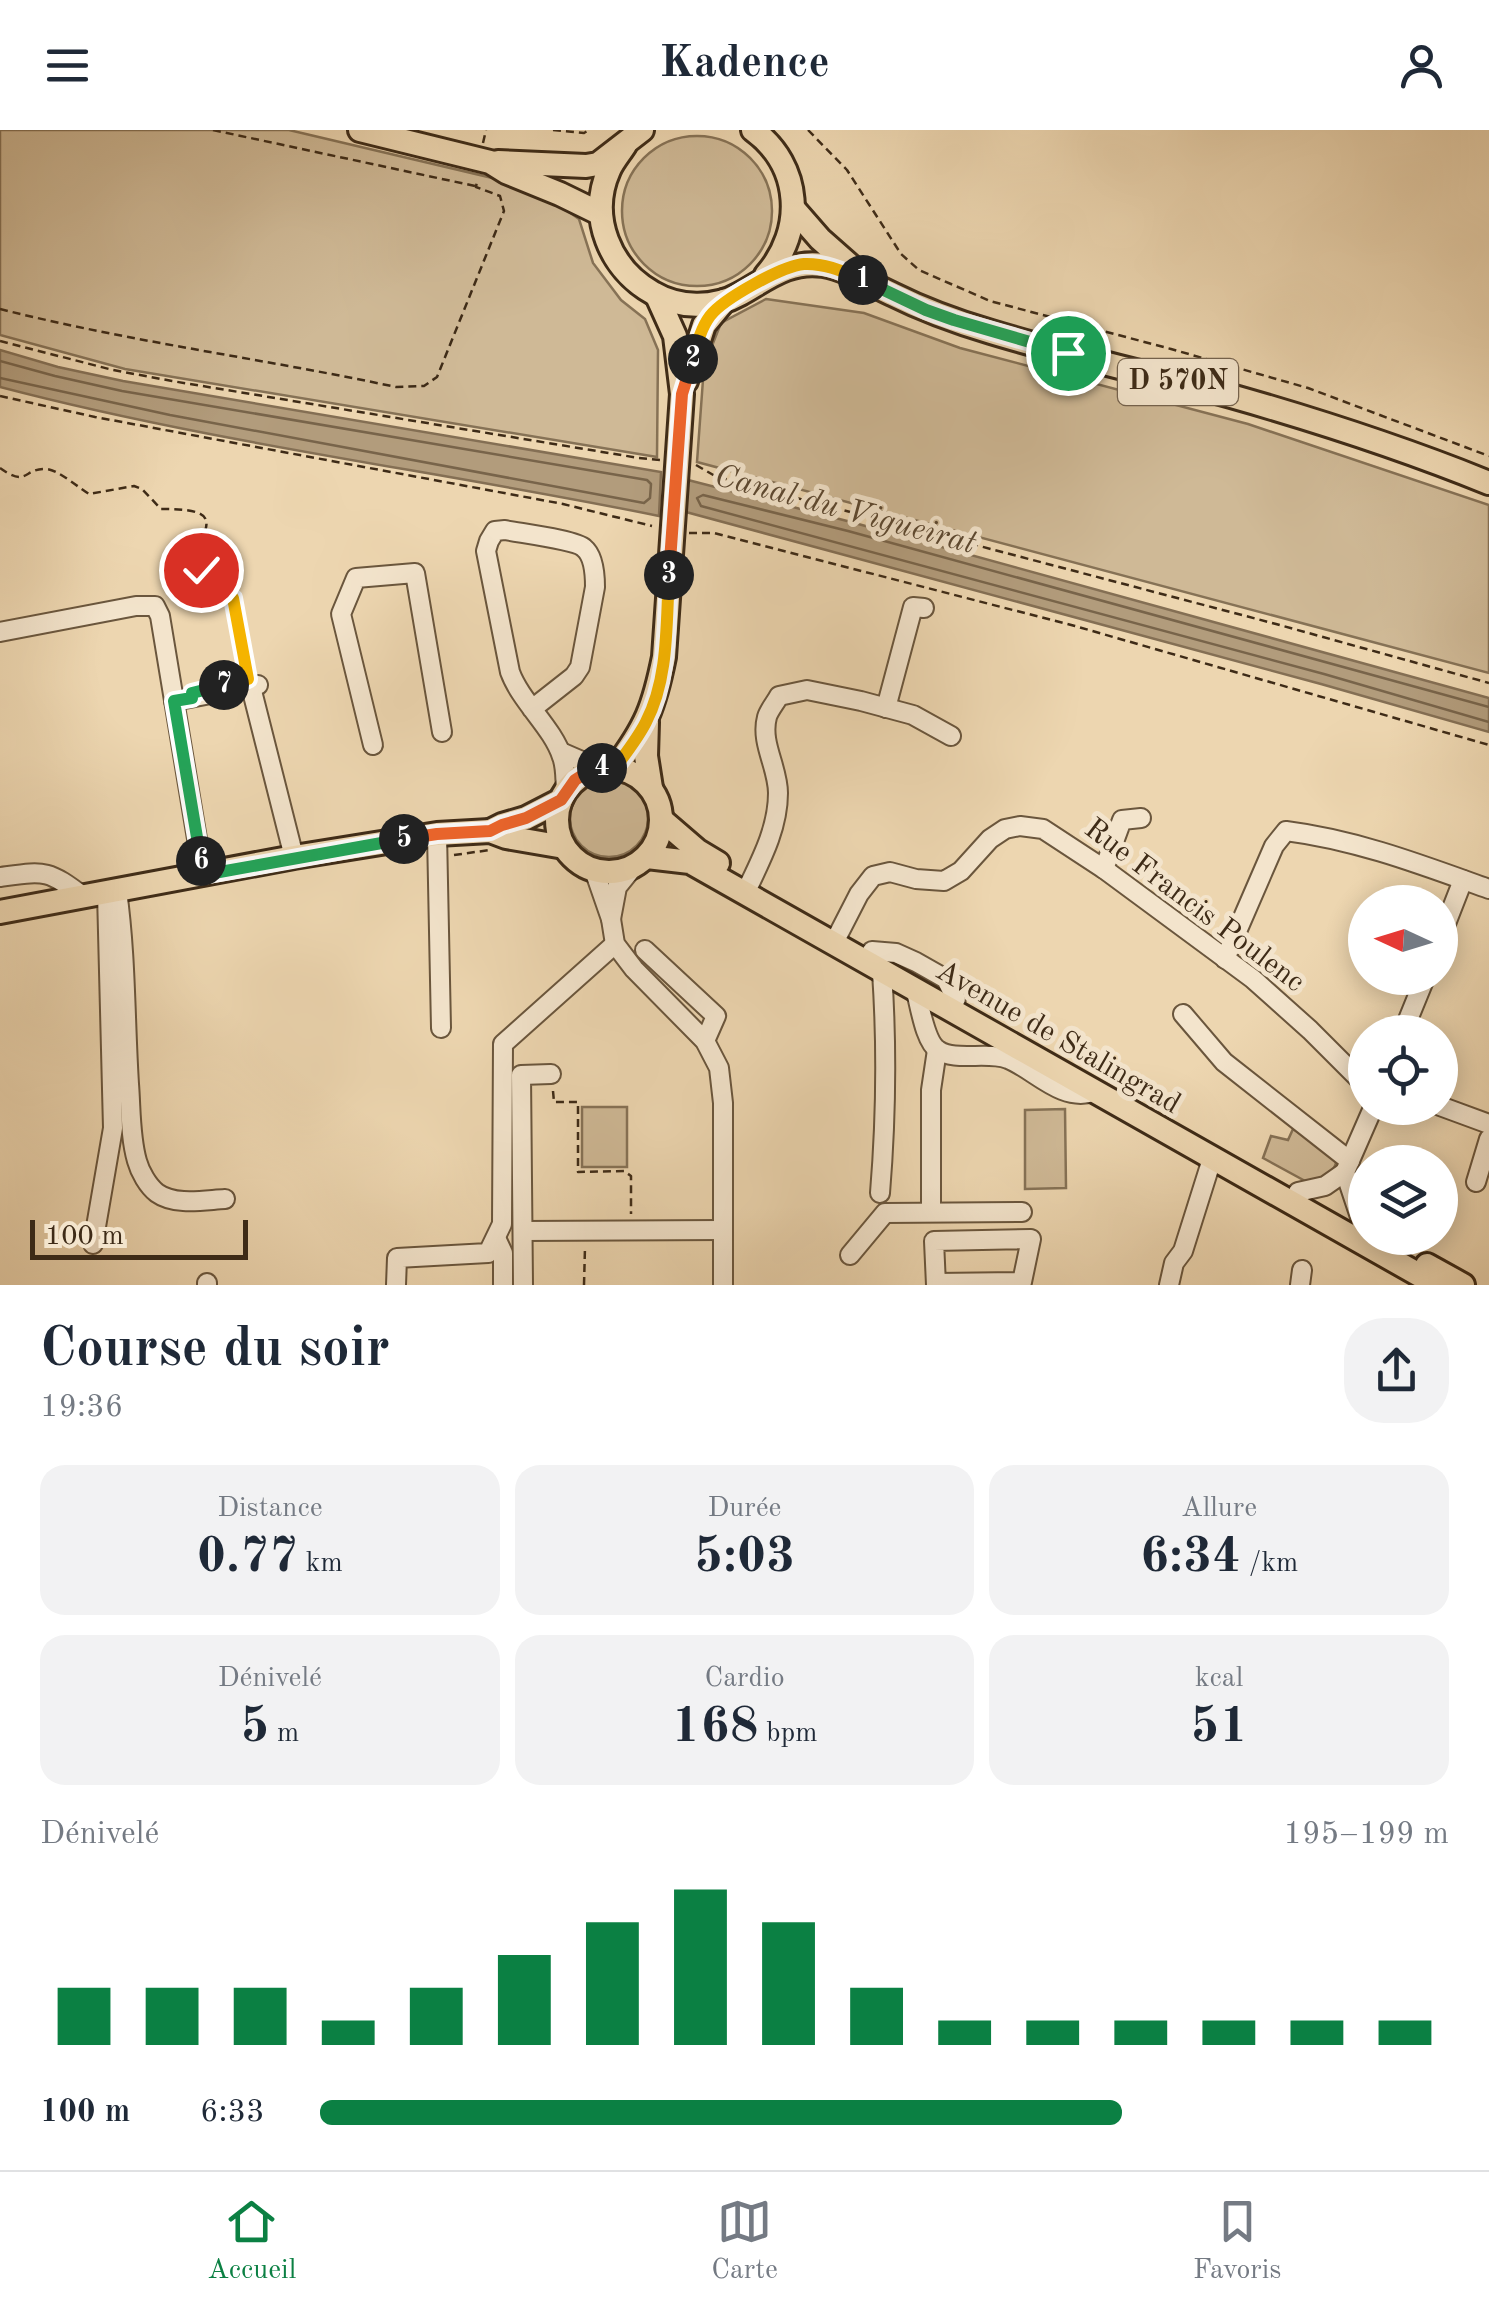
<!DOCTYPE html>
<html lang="fr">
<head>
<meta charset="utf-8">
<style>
  body { margin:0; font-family:"Old Standard TT",serif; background:#f2f2f3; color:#1f2937; height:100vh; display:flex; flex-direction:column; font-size:38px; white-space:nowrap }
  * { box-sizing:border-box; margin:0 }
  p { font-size:32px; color:#747a83 }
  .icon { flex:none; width:55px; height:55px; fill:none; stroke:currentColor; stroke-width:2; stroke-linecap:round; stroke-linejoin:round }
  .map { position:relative; height:1155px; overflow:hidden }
  .panel { display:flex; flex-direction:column; background:#fff; flex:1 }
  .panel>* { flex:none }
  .needle { width:65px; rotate:274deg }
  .fabs { position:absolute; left:1348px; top:755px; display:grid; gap:20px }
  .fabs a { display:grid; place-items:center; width:110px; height:110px; border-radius:50%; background:#fff; box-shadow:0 5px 25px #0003; font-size:50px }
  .scale { position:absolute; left:30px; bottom:25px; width:218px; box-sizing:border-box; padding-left:10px; border:5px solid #3e2b17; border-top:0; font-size:28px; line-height:35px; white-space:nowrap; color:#3e2b17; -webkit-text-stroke:8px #f3e4cc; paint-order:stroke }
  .pin { position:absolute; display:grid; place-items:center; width:85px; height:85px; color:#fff; margin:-42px; border:5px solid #fff; border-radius:50%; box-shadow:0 2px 10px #0007 }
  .km { position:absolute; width:50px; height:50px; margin:-25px; border-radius:50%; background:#222; color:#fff; font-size:28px; line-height:50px; text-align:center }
  .round { display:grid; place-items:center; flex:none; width:105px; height:105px; border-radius:40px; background:#f2f2f3 }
  .summary { display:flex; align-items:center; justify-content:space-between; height:170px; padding:0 40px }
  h1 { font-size:55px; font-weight:600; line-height:75px }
  .figures { display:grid; grid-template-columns:repeat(3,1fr); gap:15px; height:170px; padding:10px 40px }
  .figures div { display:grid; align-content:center; border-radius:25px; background:#f2f2f3; text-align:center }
  .figures b { font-size:50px; font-weight:600 }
  .figures small { font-size:28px; font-weight:400 }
  .figures p { font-size:28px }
  .chart { height:280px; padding:20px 40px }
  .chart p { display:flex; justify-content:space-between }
  .chart svg { width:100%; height:180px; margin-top:10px; stroke:#0b8043; stroke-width:6 }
  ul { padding:0 40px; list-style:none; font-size:32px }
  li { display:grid; grid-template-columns:160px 120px 1fr; align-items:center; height:75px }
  li i { height:25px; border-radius:12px; background:#0b8043 }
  header { display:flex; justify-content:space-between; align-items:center; height:130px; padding:0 40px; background:#fff; font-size:45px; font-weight:600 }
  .dock { display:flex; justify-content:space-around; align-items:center; height:140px; border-top:2px solid #e0e1e3; background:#fff; font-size:28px; color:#747a83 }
  .dock a { display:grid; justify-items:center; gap:5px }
  .dock .active { color:#0b8043 }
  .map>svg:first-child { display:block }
</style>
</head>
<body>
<header><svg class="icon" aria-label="menu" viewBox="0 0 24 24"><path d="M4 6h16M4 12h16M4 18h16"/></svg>Kadence<svg class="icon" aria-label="person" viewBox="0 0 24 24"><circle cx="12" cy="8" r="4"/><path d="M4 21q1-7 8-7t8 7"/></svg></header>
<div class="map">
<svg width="1489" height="1155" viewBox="0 0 1489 1155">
  <rect width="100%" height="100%" fill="#edd6b0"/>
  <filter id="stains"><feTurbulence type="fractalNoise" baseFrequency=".002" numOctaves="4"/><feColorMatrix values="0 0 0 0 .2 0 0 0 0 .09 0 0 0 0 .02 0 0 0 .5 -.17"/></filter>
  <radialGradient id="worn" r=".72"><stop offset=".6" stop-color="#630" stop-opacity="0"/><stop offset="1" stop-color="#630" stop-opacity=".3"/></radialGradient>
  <g fill="#cfb996" stroke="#867256" stroke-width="2.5">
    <path d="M0,0H289L535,58L579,89L593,133L621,170L645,189L658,220L657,327L125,239L0,205Z"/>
    <circle cx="697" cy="81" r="75"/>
    <path d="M766,169L864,183L960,218L1248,294L1489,375V543L697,332L704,236L721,193Z"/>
    <circle cx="609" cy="688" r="39"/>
    <rect x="582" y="977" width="45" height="60"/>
    <path d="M1065,979L1066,1058L1025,1059V980Z"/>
    <path d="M1293,999L1333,1025L1337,1030C1332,1048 1323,1049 1307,1052L1263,1028L1271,1006L1288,1010Z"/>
  </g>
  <g fill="#b29c7c" stroke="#846f54" stroke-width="2.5">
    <path d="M0,220L58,237L123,251L661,342L659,386C440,341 217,314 0,257Z"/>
    <path d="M688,350L851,392L1489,568V602L1321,554L686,382Z"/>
  </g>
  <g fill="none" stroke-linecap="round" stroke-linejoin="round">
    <g stroke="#78644a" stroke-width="2.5">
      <path d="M0,231L55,246L122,261L647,350L651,354L650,368L644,373L170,285L0,248"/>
      <path d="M1489,577L848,401L703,365L697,368L701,376L1324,544L1489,592"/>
    </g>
    <defs>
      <g id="minor">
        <path d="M0,502L136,476H155L160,486L203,745"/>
        <path d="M253,565L294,727"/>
        <path d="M174,571L258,555"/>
        <path d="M886,578L913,477L924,478"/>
        <path d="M532,579L574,546L580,537L595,457C595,445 594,426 584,418C576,410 519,403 505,400L495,401L489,411L486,421L510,542C521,572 553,598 562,627C566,637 565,649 566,660"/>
        <path d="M373,615L341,484L356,448L415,443L442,602"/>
        <path d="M561,622L598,638"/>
        <path d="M437,704L441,898"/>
        <path d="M1104,739L1122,690L1141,688"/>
        <path d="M594,740L611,789L615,814L634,839L705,911L719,938L723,973V1155"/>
        <path d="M0,747C45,741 47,739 84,767"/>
        <path d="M750,753C764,724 778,695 778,663C778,637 760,613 767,587C769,580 776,572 779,566L807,560L861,571L913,585L951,606"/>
        <path d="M117,761C126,825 125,890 129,954C131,979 130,1007 137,1031C140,1042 148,1056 157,1063C175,1076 205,1070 225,1069"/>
        <path d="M611,789L617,757L634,736"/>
        <path d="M839,803L859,764L873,746L890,742L916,749L944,751L961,741L990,709L1005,699L1020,696L1043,699L1104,739L1253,849L1310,900L1365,955"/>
        <path d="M1440,809L1463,750"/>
        <path d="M645,820L716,886L705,911"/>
        <path d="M872,821L896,823L916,832L946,849L956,869"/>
        <path d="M1225,829L1274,716L1286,701C1357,710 1422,735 1489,759"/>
        <path d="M916,862C920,876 925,912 938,920C955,932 987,921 1008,929C1035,940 1061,972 1093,962"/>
        <path d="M1183,884L1224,932L1350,1031"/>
        <path d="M1403,902L1425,848"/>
        <path d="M1440,976L1489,994"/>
        <path d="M1476,1052L1489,1009"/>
        <path d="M1298,1062L1325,1056L1345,1042"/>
        <path d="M880,1063C886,990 887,915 882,842"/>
        <path d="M931,1081V960L937,920"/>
        <path d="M1364,1099L1345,1042L1373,978"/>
        <path d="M523,1101L722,1100"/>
        <path d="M496,1108L503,1123V1155"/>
        <path d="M93,1114L113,998L107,763"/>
        <path d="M850,1125L885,1083L1022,1082"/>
        <path d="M207,1153V1155"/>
        <path d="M936,1153L1022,1152L1031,1109L934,1111L936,1155"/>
        <path d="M396,1155L397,1128L488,1123L502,1094L503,914L615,814"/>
        <path d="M523,1155L521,945L551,944"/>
        <path d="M1169,1155L1174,1133L1183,1121L1212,1029"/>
        <path d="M1300,1155L1302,1140"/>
      </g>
      <g id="major">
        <path d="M360,0L490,32L506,42L560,64L601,84"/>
        <path d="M753,0C802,36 805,100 766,145"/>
        <path d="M625,15C620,23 613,31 609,40C588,87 610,139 653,163C678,178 714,179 740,164C767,149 789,130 823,135C847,139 870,154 892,164C924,180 957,192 991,202C1070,226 1151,244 1231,266C1319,291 1405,319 1489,353"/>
        <path d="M498,32L586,36L598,34L642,0"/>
        <path d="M793,78L820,109L854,139"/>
        <path d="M686,251L704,195L724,171"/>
        <path d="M647,592L646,626L651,658"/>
        <circle cx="609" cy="690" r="52"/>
        <path d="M615,638C646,597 654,577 664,527L682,264L675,206L657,166"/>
        <path d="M662,690L698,721L718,733"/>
        <path d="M490,701L502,695L526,688L561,670"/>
        <path d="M647,727L690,732L1437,1155"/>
        <path d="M0,782L294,727L437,704L490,701L506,707L564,717"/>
        <path d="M1427,1135L1463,1155"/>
      </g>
    </defs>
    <use href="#minor" stroke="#6a563d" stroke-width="22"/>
    <use href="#major" stroke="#3e2b17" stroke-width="28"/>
    <g stroke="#3e2b17" stroke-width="2.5" stroke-dasharray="8 5" stroke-linecap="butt">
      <path d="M213,0L475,56"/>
      <path d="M553,0L584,3L589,0"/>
      <path d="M808,0L847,40L901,124L919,140L990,171L1171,219L1308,258L1489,326"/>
      <path d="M483,13L486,0"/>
      <path d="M0,179C131,212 265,229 396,257L424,256L437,247L504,81L500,66L476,57L477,51"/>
      <path d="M0,211L113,240L172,251L639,328L661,330"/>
      <path d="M0,266L95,287L563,374L652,396"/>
      <path d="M696,335L715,346L755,357L1276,494L1489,553"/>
      <path d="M0,338C28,358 23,338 46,339C57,339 79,358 89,364L134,356L142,359L161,379C251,378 174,414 206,450C213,457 225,463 233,468L246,540"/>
      <path d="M689,403H714L1075,496L1489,615"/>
      <path d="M178,441L198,437"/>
      <path d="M192,469V467C201,464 204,461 208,453"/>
      <path d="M454,725L490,720"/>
      <path d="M553,961L554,972H578V1042L624,1041L631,1046V1084"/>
      <path d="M584,1155L585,1117"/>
    </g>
    <use href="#minor" stroke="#f3e4cc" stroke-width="18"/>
    <use href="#major" stroke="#edd6b0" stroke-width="22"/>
  </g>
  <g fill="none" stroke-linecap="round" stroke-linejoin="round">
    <defs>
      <path id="split-1" d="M863,150L926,180L954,190L1068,223"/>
      <path id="split-2" d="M693,229C697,214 701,198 710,186C723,169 782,136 804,134C825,133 844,142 863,150"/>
      <path id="split-3" d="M669,445L682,264L693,229"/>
      <path id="split-4" d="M602,638H615C626,623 638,608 646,592C669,548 666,493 669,445"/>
      <path id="split-5" d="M404,709L437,704L490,701L502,695L526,688L561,670L575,650L586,643L602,638"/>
      <path id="split-6" d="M201,731L203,745L404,709"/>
      <path id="split-7" d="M201,731L174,571L192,568V563L224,555"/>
      <path id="split-8" d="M201,440L207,451L233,468L248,549L224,555"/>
    </defs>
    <use href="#split-1" stroke="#fff" stroke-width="20"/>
    <use href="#split-2" stroke="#fff" stroke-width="20"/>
    <use href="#split-3" stroke="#fff" stroke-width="20"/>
    <use href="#split-4" stroke="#fff" stroke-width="20"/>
    <use href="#split-5" stroke="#fff" stroke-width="20"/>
    <use href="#split-6" stroke="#fff" stroke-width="20"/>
    <use href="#split-7" stroke="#fff" stroke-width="20"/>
    <use href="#split-8" stroke="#fff" stroke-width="20"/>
    <use href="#split-1" stroke="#22a559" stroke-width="12"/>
    <use href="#split-2" stroke="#f5b400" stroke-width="12"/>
    <use href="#split-3" stroke="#f0652b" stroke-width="12"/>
    <use href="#split-4" stroke="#f5b400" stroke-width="12"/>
    <use href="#split-5" stroke="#f0652b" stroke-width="12"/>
    <use href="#split-6" stroke="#22a559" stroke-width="12"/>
    <use href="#split-7" stroke="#22a559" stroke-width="12"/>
    <use href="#split-8" stroke="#f5b400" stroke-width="12"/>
  </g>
  <g text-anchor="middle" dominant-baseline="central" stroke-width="10" stroke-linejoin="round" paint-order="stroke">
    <rect fill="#f3e4cc" stroke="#74624d" stroke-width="2.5" x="1118" y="229" width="120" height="46" rx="8"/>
    <g font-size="28" font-weight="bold" fill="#3e2b17">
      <text x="1178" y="252">D 570N</text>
    </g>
    <g font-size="30" fill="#3e2b17" stroke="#f3e4cc">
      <text transform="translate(1194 776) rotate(37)">Rue Francis Poulenc</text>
      <text transform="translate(1058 908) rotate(30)">Avenue de Stalingrad</text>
    </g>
    <g font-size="32" font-style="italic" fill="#5b4730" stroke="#f3e4cc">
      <text transform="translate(845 381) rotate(15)">Canal du Vigueirat</text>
    </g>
  </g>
  <rect width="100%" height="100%" filter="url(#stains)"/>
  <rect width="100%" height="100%" fill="url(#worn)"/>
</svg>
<div class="fabs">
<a><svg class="needle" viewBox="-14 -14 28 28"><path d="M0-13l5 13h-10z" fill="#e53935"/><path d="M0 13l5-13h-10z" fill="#747a83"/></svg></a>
<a><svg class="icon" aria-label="locate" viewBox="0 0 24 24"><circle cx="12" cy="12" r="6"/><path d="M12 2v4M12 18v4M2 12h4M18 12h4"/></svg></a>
<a><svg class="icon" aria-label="layers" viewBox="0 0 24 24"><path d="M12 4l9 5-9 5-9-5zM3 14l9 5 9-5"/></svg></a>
</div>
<div class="scale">100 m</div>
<div class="pin" style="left:1068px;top:223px;background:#1e9e55"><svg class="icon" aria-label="arrive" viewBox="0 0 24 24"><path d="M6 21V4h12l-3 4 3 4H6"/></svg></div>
<div class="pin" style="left:201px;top:440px;background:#d93025"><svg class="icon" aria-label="check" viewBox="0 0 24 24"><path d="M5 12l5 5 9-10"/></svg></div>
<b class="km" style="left:863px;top:150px">1</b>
<b class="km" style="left:693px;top:229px">2</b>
<b class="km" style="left:669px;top:445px">3</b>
<b class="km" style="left:602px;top:638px">4</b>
<b class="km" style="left:404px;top:709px">5</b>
<b class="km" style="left:201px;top:731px">6</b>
<b class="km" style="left:224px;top:555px">7</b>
</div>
<section class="panel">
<div class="summary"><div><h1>Course du soir</h1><p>19:36</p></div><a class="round"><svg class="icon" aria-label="share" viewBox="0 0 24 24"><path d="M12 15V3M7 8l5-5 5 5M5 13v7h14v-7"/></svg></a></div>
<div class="figures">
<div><p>Distance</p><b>0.77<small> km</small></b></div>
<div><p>Durée</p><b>5:03</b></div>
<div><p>Allure</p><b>6:34<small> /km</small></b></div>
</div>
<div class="figures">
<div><p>Dénivelé</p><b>5<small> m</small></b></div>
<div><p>Cardio</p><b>168<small> bpm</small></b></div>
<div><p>kcal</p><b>51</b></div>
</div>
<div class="chart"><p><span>Dénivelé</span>195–199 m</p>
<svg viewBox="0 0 160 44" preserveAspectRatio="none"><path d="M5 44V30M15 44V30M25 44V30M35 44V38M45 44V30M55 44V22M65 44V14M75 44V6M85 44V14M95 44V30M105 44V38M115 44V38M125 44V38M135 44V38M145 44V38M155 44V38"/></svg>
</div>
<ul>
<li><b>100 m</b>6:33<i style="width:71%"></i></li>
</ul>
</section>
<nav class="dock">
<a class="active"><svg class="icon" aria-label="home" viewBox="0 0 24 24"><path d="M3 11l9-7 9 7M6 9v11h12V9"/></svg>Accueil</a>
<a><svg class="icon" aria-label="map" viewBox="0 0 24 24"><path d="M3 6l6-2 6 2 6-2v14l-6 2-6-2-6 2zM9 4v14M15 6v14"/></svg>Carte</a>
<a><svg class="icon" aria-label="saved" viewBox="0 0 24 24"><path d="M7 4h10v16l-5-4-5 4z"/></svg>Favoris</a>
</nav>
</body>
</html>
